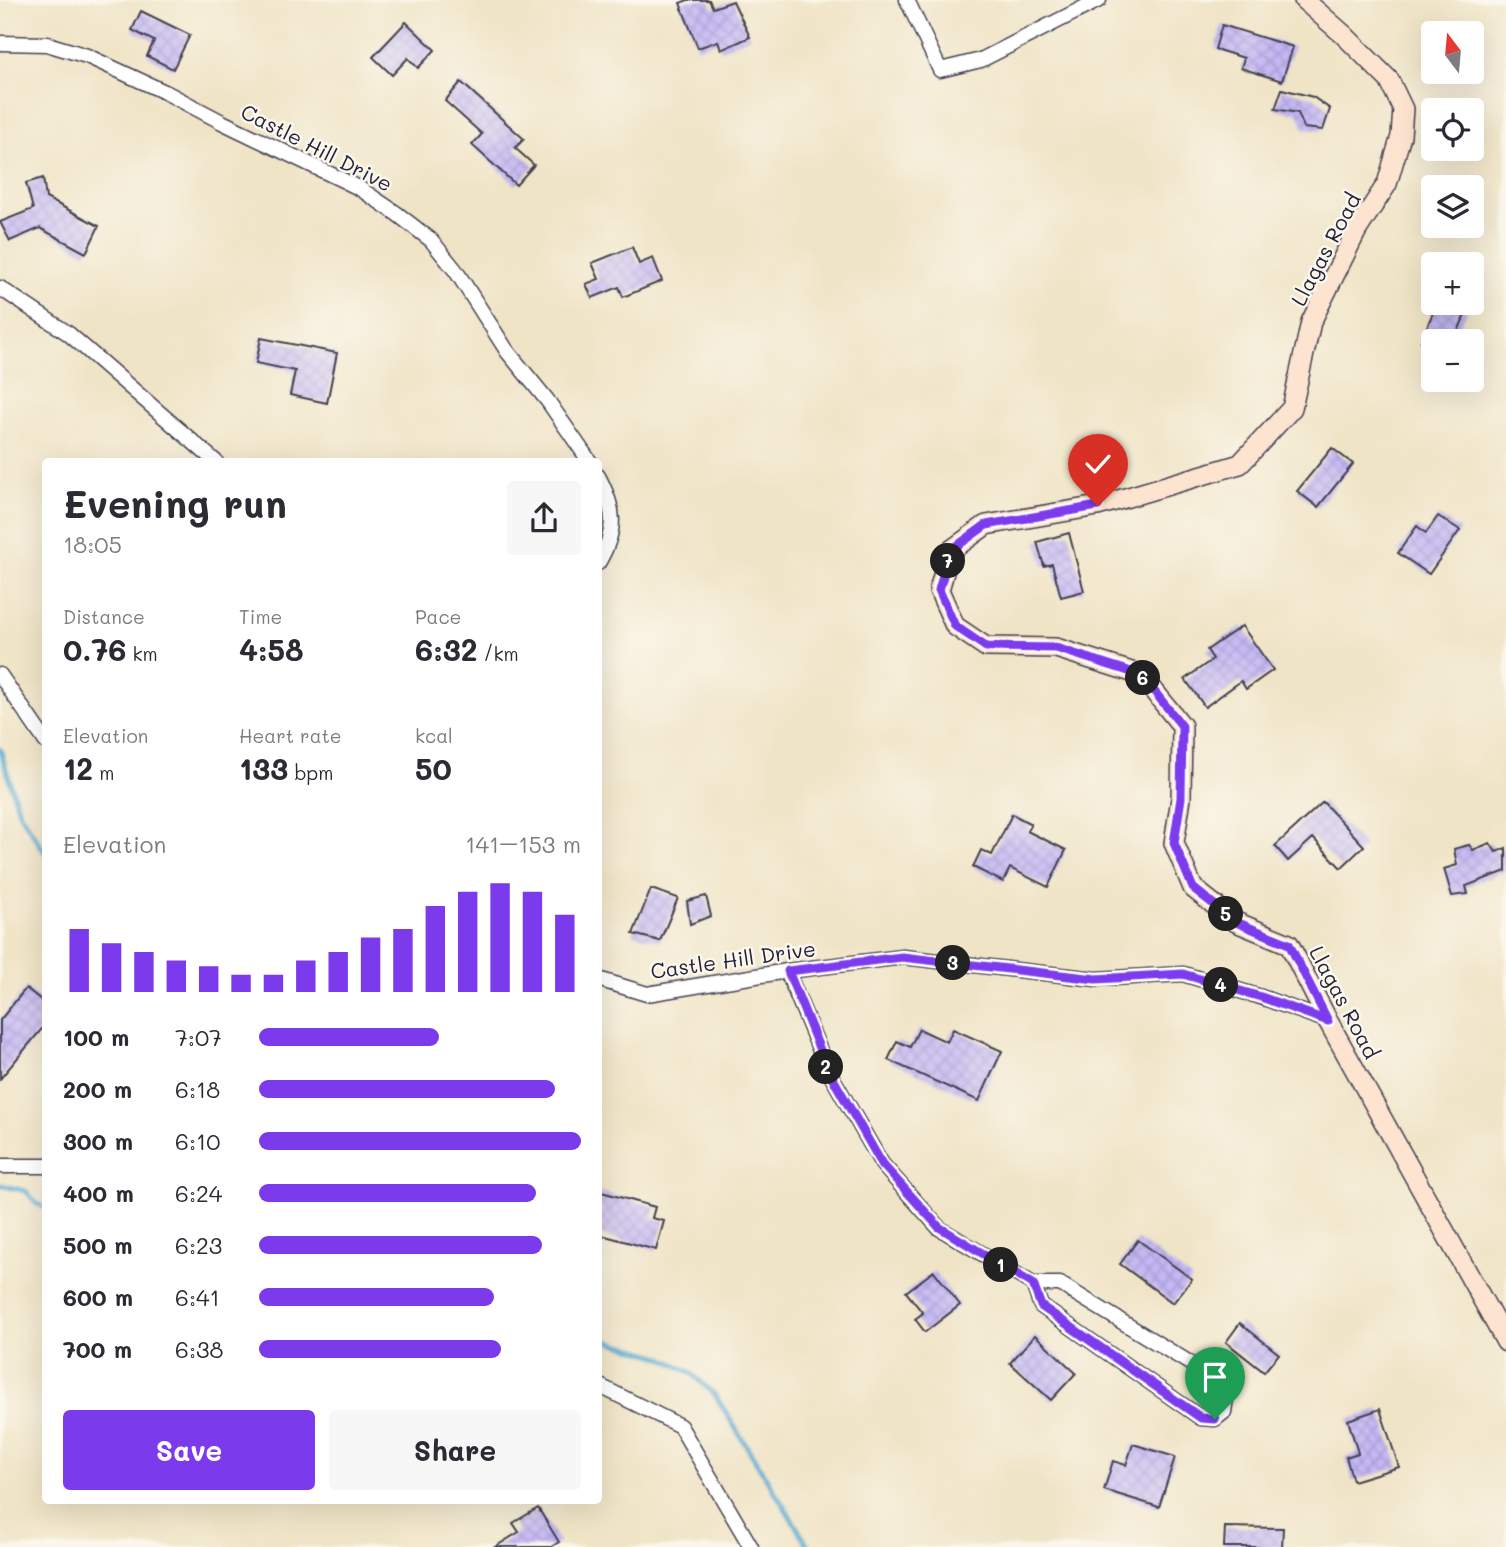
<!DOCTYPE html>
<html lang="en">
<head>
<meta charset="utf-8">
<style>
  body { margin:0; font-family:Mali,sans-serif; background:#f7f7f7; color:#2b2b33; height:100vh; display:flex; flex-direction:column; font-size:26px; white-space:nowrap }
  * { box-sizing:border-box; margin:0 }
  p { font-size:23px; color:#7c7c81 }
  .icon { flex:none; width:38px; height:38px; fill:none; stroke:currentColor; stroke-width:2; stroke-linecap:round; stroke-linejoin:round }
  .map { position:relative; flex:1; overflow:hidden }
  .sheet { position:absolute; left:42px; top:458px; width:560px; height:1046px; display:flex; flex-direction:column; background:#fff; border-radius:7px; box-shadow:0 7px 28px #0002 }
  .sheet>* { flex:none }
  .needle { width:46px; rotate:344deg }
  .buttons { position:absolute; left:1421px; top:21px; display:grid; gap:14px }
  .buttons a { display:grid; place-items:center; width:63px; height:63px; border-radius:7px; background:#fff; box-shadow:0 7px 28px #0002; font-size:35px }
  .pin { position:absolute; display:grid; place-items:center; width:60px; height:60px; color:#fff; margin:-72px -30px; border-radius:50% 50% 50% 0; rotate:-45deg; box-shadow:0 0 7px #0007 }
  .pin .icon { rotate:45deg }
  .km { position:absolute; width:35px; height:35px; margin:-18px; border-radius:50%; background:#222; color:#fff; font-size:19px; line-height:35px; text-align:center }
  .round { display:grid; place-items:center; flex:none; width:74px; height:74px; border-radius:7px; background:#f7f7f7 }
  .overview { display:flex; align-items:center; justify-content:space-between; height:119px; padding:0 21px }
  h1 { font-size:38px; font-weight:800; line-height:52px }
  .figures { display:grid; grid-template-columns:repeat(3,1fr); gap:10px; height:119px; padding:7px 21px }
  .figures div { display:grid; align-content:center }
  .figures b { font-size:30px; font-weight:800 }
  .figures small { font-size:19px; font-weight:400 }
  .figures p { font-size:19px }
  .chart { height:196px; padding:14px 21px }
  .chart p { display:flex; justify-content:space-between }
  .chart svg { width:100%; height:126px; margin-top:7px; stroke:#7c3aed; stroke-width:6 }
  .button { display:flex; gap:14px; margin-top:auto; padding:14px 21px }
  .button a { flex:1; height:80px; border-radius:7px; background:#7c3aed; color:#fff; font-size:28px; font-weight:800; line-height:80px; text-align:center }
  .button a+a { background:#f7f7f7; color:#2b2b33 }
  ul { padding:0 21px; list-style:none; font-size:23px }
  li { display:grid; grid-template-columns:112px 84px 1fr; align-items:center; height:52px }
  li i { height:18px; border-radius:9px; background:#7c3aed }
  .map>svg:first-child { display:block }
</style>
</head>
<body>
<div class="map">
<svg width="1506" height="1547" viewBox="0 0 1506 1547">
  <defs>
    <pattern id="building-cross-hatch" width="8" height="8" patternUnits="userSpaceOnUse" patternTransform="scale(1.75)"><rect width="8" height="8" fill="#c4b7f4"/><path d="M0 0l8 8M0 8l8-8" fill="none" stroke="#a89dd2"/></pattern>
  </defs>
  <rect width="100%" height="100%" fill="#fbf7ec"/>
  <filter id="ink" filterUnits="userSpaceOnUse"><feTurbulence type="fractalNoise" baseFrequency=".0143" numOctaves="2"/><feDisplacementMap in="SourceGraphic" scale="14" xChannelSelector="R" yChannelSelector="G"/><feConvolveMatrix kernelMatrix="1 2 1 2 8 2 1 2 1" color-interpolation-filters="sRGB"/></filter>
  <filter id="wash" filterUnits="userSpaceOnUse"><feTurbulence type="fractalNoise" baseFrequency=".00686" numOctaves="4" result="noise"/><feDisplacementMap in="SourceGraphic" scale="28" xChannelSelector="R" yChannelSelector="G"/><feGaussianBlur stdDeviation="1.57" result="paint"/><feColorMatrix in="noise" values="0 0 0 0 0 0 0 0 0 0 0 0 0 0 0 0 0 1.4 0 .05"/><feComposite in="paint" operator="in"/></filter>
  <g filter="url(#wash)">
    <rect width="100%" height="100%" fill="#f0e4c6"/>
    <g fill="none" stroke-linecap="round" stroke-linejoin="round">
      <g stroke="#54a7cf" stroke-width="5">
        <path d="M0,749L19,812L46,854"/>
        <path d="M0,1185L26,1191L37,1204L46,1208"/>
        <path d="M598,1338L661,1357L690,1372L715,1395L809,1547"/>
      </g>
    </g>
    <g id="blocks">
      <g fill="url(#building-cross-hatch)">
        <path d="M688,0H709L713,8L733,1L750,37L721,50L718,41L698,48L680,3Z"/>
        <path d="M141,11L190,35L173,69L147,56L154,41L132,30Z"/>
        <path d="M406,22L435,50L418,68L408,58L392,75L373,57Z"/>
        <path d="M1222,25L1293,47L1282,81L1241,68L1244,58L1215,49Z"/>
        <path d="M461,82L524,139L515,148L534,165L516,185L472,145L482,134L445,101Z"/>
        <path d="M1282,89L1313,97L1330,109L1323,130L1304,128L1298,113L1275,109Z"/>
        <path d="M43,178L46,198L99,226L86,253L40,228L10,241L0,222L33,209L26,183Z"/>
        <path d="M632,247L639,264L653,258L662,281L623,297L619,287L592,298L586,284L599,279L592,263Z"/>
        <path d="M1437,303H1470L1454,341H1421Z"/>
        <path d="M261,338L337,353L327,403L290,395L295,371L256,363Z"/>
        <path d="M1332,448L1353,464L1318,507L1297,491Z"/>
        <path d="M1438,516L1460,530L1429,574L1398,553L1417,526L1426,533Z"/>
        <path d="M1069,533L1084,591L1061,597L1052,564L1044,566L1037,542Z"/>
        <path d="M1242,626L1273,670L1246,689L1241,681L1205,707L1185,679L1213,659L1207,650Z"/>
        <path d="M1323,802L1364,846L1341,868L1313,838L1288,861L1275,846Z"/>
        <path d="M1012,814L1031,824L1027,831L1066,850L1048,887L1010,868L1003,882L973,867L981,850L992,855Z"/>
        <path d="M1490,843L1496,852L1506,848V871L1466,886L1468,894L1452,896L1444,869L1457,865L1454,849L1469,845L1473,850Z"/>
        <path d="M651,889L678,898L660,941L633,934Z"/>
        <path d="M706,896L711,916L690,924L687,901Z"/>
        <path d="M26,988L46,1004V1024L0,1079V1020Z"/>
        <path d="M919,1029L947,1042L953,1029L1002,1051L979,1101L888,1060L897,1041L910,1047Z"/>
        <path d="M598,1191L655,1207L652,1218L664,1221L656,1250L598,1234Z"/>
        <path d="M1138,1240L1192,1279L1173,1303L1120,1264Z"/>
        <path d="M934,1271L960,1305L925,1332L915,1319L923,1313L906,1292Z"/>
        <path d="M1240,1323L1279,1354L1264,1372L1226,1342Z"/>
        <path d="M1035,1335L1076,1373L1051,1400L1010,1363Z"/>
        <path d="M1380,1409L1399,1467L1353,1481L1346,1457L1358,1453L1348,1420Z"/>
        <path d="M1133,1444L1175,1457L1159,1507L1104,1490L1113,1461L1126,1465Z"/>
        <path d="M538,1508L559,1542L551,1547H495L519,1532L513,1523Z"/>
        <path d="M1225,1527L1283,1528L1282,1547H1224Z"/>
      </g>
    </g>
  </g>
  <g filter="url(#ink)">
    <use href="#blocks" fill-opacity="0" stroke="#413f50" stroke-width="2"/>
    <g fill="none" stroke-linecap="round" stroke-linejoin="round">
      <defs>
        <g id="street">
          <path d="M907,0L940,70L981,60L1099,0"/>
          <path d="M0,43L47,44L87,56L167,93L222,122L359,188L396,213L431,240L456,271L507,351L547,400L590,462"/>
          <path d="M0,288L69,334L216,462"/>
          <path d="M598,476C615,508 618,530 598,563"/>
          <path d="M0,675L46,742"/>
          <path d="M787,971L828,1070L882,1164L939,1228L1033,1284H1060L1211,1376L1226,1398L1224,1412L1215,1419L1201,1418L1041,1306L1033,1284"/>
          <path d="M598,979L647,994L787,971L903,957L1096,979L1183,974L1261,997L1328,1021"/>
          <path d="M0,1166H46"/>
          <path d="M598,1385L680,1426L751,1547"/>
        </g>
        <path id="secondary" d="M1304,0L1344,35L1389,80L1403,109L1401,136L1387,184L1357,230L1311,322L1292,408L1240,464L1098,506L986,525L950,551L939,590L955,626L986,647L1056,648L1141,675L1182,726L1181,798L1174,843L1193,888L1236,922L1289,944L1328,1021L1506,1342"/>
      </defs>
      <use href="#street" stroke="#413f50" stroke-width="17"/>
      <use href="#secondary" stroke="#413f50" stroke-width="22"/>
      <use href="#street" stroke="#fff" stroke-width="14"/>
      <use href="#secondary" stroke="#fde4d0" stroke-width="19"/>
    </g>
  </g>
  <g fill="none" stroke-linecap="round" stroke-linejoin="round" filter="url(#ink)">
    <defs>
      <path id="route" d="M1098,506L986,525L950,551L939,590L955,626L986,647L1056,648L1141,675L1182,726L1181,798L1174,843L1193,888L1236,922L1289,944L1328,1021L1261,997L1183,974L1096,979L902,957L788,971L828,1070L882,1164L939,1227L1033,1284L1041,1306L1201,1418L1215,1419"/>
    </defs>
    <use href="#route" stroke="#fff" stroke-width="14"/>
    <use href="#route" stroke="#7c3aed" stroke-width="9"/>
  </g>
  <g text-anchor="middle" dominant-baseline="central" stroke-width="5" stroke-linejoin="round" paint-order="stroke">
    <g font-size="21" fill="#22223b" stroke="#fbf7ec">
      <text transform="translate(317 147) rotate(27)">Castle Hill Drive</text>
      <text transform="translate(1325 249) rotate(-62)">Llagas Road</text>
      <text transform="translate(733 959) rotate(-8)">Castle Hill Drive</text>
      <text transform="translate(1345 1002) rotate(62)">Llagas Road</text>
    </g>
  </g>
</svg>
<div class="buttons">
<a><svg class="needle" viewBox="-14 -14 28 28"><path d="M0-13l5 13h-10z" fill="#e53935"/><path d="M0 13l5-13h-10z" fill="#7c7c81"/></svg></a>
<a><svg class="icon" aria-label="locate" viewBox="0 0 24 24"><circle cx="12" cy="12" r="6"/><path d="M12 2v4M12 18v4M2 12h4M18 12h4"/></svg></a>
<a><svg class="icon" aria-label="layers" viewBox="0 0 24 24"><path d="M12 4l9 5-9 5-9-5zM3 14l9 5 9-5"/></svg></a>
<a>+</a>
<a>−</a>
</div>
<div class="pin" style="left:1215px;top:1419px;background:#1e9e55"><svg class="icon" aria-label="arrive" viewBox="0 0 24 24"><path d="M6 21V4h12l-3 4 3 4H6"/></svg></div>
<div class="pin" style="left:1098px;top:506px;background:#d93025"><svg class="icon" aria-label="check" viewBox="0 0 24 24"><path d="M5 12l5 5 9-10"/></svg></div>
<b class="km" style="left:1001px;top:1265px">1</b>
<b class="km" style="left:826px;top:1067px">2</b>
<b class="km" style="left:953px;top:963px">3</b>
<b class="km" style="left:1221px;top:985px">4</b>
<b class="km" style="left:1226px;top:914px">5</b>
<b class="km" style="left:1143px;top:678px">6</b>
<b class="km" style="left:948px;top:561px">7</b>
<section class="sheet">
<div class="overview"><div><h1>Evening run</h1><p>18:05</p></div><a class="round"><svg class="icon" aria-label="share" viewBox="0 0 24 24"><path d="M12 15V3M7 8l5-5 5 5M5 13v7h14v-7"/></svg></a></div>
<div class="figures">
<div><p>Distance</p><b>0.76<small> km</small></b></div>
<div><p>Time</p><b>4:58</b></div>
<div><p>Pace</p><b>6:32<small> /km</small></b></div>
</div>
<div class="figures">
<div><p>Elevation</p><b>12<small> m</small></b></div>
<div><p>Heart rate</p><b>133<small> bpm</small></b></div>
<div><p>kcal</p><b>50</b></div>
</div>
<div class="chart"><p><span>Elevation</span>141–153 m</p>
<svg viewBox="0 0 160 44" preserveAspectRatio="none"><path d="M5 44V22M15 44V27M25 44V30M35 44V33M45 44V35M55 44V38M65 44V38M75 44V33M85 44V30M95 44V25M105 44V22M115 44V14M125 44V9M135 44V6M145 44V9M155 44V17"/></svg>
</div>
<ul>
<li><b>100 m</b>7:07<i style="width:56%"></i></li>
<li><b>200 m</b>6:18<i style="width:92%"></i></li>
<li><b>300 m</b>6:10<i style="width:100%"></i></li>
<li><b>400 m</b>6:24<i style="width:86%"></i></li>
<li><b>500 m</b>6:23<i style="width:88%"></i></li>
<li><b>600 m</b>6:41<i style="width:73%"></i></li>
<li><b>700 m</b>6:38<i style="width:75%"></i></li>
</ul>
<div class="button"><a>Save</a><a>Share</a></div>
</section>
</div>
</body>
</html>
